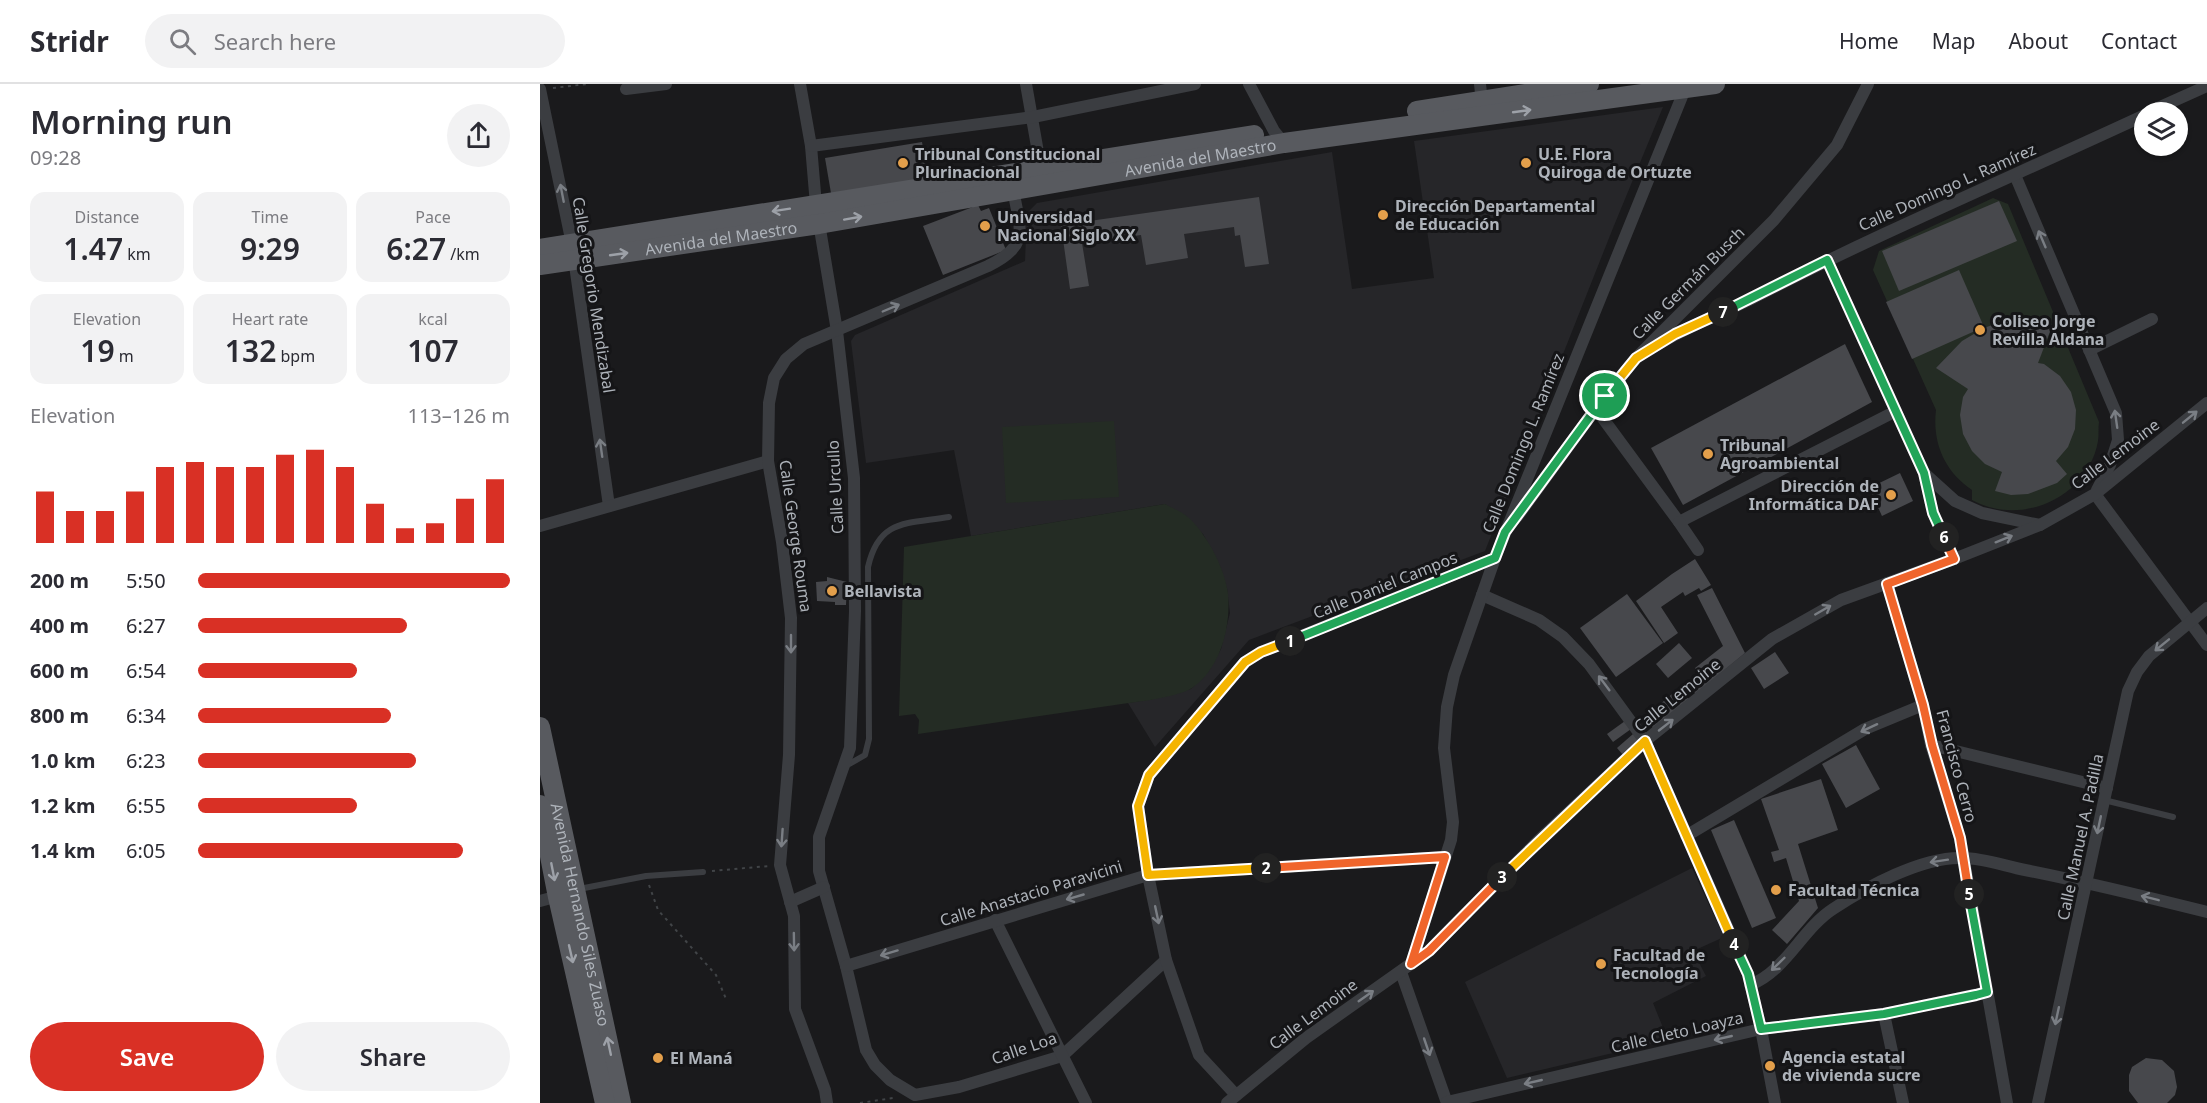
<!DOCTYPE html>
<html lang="en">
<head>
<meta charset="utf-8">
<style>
  body { margin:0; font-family:"Noto Sans",sans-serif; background:#f2f2f3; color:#2b2b33; height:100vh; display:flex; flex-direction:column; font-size:22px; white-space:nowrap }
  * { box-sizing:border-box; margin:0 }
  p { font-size:20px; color:#7c7c81 }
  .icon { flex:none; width:33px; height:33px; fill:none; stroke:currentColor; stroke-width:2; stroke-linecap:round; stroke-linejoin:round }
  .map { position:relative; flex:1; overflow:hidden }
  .drawer { display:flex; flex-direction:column; background:#fff; width:540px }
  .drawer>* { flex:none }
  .controls { position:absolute; left:1594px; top:18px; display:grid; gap:12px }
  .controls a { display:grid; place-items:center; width:54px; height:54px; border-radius:50%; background:#fff; box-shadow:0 2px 4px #0004; font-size:30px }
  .pin { position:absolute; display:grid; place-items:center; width:51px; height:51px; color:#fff; margin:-26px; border:3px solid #fff; border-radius:50%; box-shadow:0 2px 6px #0007 }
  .km { position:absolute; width:30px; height:30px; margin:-15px; border-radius:50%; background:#222; color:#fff; font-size:16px; line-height:30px; text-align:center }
  .round { display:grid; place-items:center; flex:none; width:63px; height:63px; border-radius:32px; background:#f2f2f3 }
  .overview { display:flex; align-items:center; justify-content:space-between; height:102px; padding:0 30px }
  h1 { font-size:33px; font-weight:600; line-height:45px }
  .stats { display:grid; grid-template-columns:repeat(3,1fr); gap:9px; height:102px; padding:6px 30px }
  .stats div { display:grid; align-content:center; border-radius:15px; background:#f2f2f3; text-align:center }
  .stats b { font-size:30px; font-weight:600 }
  .stats small { font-size:16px; font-weight:400 }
  .stats p { font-size:16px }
  .chart { height:168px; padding:12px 30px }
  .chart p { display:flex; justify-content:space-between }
  .chart svg { width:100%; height:108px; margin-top:6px; stroke:#d93025; stroke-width:6 }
  .action { display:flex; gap:12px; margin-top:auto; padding:12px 30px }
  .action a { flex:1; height:69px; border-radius:36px; background:#d93025; color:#fff; font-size:24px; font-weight:600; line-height:69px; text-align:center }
  .action a+a { background:#f2f2f3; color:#2b2b33 }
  ul { padding:0 30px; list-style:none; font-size:20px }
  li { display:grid; grid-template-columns:96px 72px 1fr; align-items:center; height:45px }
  li i { height:15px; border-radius:8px; background:#d93025 }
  header { display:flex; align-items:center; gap:36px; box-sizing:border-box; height:84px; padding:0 30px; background:#fff; border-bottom:2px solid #e1e1e2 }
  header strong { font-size:28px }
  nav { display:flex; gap:33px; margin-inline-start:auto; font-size:21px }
  .search { width:420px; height:54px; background:#f2f2f3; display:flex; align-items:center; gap:15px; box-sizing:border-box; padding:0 21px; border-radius:33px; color:#7c7c81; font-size:22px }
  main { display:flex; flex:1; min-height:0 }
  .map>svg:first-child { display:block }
</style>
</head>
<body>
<header>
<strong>Stridr</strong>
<div class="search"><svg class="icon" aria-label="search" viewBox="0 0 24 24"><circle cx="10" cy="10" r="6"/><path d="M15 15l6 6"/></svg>Search here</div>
<nav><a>Home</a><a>Map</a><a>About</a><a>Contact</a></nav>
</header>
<main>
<section class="drawer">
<div class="overview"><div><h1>Morning run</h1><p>09:28</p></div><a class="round"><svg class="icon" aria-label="share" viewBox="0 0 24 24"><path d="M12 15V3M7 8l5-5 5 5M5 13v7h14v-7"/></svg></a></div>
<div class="stats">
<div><p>Distance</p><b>1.47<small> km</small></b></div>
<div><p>Time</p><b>9:29</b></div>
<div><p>Pace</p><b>6:27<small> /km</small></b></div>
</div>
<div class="stats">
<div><p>Elevation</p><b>19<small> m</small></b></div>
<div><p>Heart rate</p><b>132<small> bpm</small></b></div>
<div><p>kcal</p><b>107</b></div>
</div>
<div class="chart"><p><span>Elevation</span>113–126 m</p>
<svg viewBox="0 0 160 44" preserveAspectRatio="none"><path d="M5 44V23M15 44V31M25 44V31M35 44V23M45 44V13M55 44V11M65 44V13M75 44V13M85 44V8M95 44V6M105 44V13M115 44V28M125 44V38M135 44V36M145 44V26M155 44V18"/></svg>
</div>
<ul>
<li><b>200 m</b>5:50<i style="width:100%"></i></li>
<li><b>400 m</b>6:27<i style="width:67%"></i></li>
<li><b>600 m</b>6:54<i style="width:51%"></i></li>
<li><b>800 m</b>6:34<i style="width:62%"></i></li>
<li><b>1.0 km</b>6:23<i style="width:70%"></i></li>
<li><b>1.2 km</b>6:55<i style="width:51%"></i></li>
<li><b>1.4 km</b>6:05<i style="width:85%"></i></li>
</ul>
<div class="action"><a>Save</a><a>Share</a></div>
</section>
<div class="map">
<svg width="1667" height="1019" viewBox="0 0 1667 1019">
  <rect width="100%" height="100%" fill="#1a1a1c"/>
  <g fill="#262629">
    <path d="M1123,23L1073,144L945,467L709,556L615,663L588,619L613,615L651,605L668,588L681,565L690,529L687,505L679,480L663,450L625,420L431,452L414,366L326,379L311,257L315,251L485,177L487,129L497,119L792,68L812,205L894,194L874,57Z"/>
    <path d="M1152,784L1184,853L1153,867L1166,892L1113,919L1128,956L967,994L925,898Z"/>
  </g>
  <g fill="#242c24">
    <path d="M1453,114L1468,120L1559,338C1558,344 1559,351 1558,357C1548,414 1481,443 1432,416V406C1405,388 1392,359 1396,326L1333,186L1339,167Z"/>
    <path d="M574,337L579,413L466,419L462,343Z"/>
    <path d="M625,420C632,424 643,428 649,434C667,451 685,484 688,510C691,542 681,584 652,604C638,614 587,619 568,622C505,631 442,641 378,650L379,636L375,630L359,632L364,463Z"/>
  </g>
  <g fill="#47484c">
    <path d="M382,58L389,99L292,115L285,74Z"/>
    <path d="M719,113L729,180L705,183L700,151L695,152L694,143L644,150L648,174L606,181L601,151L542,159L549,202L530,205L521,141Z"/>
    <path d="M1459,117L1477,157L1359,207L1342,167Z"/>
    <path d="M438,121L441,127L449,124L466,166L403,191L383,142Z"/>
    <path d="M1419,186L1444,243L1372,275L1346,218Z"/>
    <path d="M1481,236L1498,239L1511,245L1498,279L1504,280L1520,292L1531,308L1536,326L1535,345L1528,363L1516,377L1527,390L1517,399L1488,410L1471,411L1455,407L1462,388L1445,380L1432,367L1423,350L1420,331L1423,313L1428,305L1396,284L1422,257L1444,244L1463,237Z"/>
    <path d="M1305,260L1332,318L1143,421L1111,364Z"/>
    <path d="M1360,389L1373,417L1342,432L1329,404Z"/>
    <path d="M1155,475L1171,501L1161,507L1159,504L1145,512L1143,508L1121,523L1138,549L1124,559L1096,517L1132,490Z"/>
    <path d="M287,493L307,498L306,521H295V518L277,517L276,498L287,497Z"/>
    <path d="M1172,504L1205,569L1156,610L1147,599L1159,589L1155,584L1183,562L1157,511Z"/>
    <path d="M1087,510L1123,559L1076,593L1040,544Z"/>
    <path d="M1139,559L1152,574L1128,594L1116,580Z"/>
    <path d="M1235,568L1249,589L1224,605L1211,584Z"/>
    <path d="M1139,604L1149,615L1114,645L1104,634Z"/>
    <path d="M1085,637L1091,645L1073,658L1067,650Z"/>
    <path d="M1093,650L1099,657L1083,671L1077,664Z"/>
    <path d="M1316,661L1340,705L1306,724L1282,680Z"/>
    <path d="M1281,695L1298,746L1258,760L1278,824L1247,860L1232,846L1259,817L1246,774L1234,778L1231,768L1239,766L1221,715Z"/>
    <path d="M1194,736L1236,834L1212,844L1171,746Z"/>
    <path d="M1606,974L1622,976L1634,987L1637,1003L1635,1011L1627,1019H1598L1589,1007V991L1592,983Z"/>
  </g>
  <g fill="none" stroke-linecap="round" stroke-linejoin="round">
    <g stroke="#414447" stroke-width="2" stroke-dasharray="3 4.5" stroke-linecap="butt">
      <path d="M13,4L47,0"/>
      <path d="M172,787L229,782"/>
      <path d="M109,801L118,826L176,891L186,915"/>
      <path d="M320,1019L353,1014"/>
    </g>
    <g stroke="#3b3d41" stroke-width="6">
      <path d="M304,683L325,671L329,655L328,483C339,434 368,440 409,433"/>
      <path d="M1564,716L1633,733"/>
      <path d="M39,805L106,792L163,788"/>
    </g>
    <g stroke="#3b3d41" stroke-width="12">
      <path d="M260,0L271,62L276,121L297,247L314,394L315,527L310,664L279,753V787L306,882L326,966L335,981L350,996L375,1011L419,1003L522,972L626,876"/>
      <path d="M486,0L502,91"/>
      <path d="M709,0L734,47L744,59"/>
      <path d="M940,0L942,18"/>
      <path d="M0,5L32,160L69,422"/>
      <path d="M86,5L126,0"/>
      <path d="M1609,28L1667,2"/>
      <path d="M271,62L493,33L655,0"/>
      <path d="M1475,91L1576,329L1578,356L1570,381L1557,406"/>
      <path d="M1287,176L1384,389L1393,429L1414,475"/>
      <path d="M1115,262C1146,243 1180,230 1213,214C1341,148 1474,92 1605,31"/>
      <path d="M1549,266L1612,235"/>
      <path d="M1056,325L1139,438L1356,327"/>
      <path d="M1384,389L1415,417L1442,429L1500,441"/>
      <path d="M1555,410L1667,561"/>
      <path d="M977,433L1065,312L1096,274L1234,136L1297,61L1328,0"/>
      <path d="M1139,438L1158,466"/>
      <path d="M0,442L228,377"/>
      <path d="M1347,499L1383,621L1391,661L1420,754L1467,1019"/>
      <path d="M942,511L999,536L1023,553L1049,580L1105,657L1208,890L1221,945L1235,1019"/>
      <path d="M1391,661L1567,704"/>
      <path d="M1146,752L1325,645L1383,621"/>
      <path d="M0,817L22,811"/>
      <path d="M250,818L284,803"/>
      <path d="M455,836L546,1019"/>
      <path d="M871,880L911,756L913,738L904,664L907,623L914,591L955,474L1147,0"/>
      <path d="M306,882L608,791L905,773"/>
      <path d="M861,888L907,1019"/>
      <path d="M1210,901C1246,887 1262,845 1293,825C1326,803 1383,772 1423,774C1443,774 1465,782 1485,786C1546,798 1607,813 1667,828"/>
      <path d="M1344,930L1363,1019"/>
      <path d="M696,1011L659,971L626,876L608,791L598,722L609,691L705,578L721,568L955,474"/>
      <path d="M907,1018L1221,945L1344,930L1447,908"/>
      <path d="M287,1019L285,1006L255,925L254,832L240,781L249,671L251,534L242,458L228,377L229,319L234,294L246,275L264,260L448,182C491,161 480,146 473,105"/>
      <path d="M687,1019L766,954L889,867L998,757L1105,657L1232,555L1301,516L1414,475L1500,441L1555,410L1667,319"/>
      <path d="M1498,1019L1588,607L1597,588L1609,572L1667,524"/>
    </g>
    <g stroke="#585a5f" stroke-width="20">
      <path d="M877,27L1049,0"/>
      <path d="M0,165L714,51"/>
      <path id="s1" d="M0,181L279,140L744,59L1175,0"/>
      <path id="s2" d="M0,643L81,1019"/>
      <path d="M0,721L18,813L65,1019"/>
    </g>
  </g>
  <defs><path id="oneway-shaft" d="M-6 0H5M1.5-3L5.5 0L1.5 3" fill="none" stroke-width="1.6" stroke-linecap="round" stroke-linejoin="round" transform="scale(1.5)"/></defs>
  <g stroke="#9da1a8">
    <use href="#oneway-shaft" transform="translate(982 27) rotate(-8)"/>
    <use href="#oneway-shaft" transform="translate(241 126) rotate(171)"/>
    <use href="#oneway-shaft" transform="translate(313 134) rotate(-10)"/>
    <use href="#oneway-shaft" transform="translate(79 170) rotate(-8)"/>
    <use href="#oneway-shaft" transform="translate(13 788) rotate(79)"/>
    <use href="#oneway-shaft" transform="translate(31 870) rotate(77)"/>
    <use href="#oneway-shaft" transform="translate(69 962) rotate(-102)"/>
  </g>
  <g stroke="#7a7e84">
    <use href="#oneway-shaft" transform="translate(22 109) rotate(-101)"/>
    <use href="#oneway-shaft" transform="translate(1502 155) rotate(-113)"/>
    <use href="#oneway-shaft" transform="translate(351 224) rotate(-23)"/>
    <use href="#oneway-shaft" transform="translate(1650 333) rotate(-39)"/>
    <use href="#oneway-shaft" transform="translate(1576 335) rotate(-98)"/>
    <use href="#oneway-shaft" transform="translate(61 364) rotate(-98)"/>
    <use href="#oneway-shaft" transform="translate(1464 455) rotate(-22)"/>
    <use href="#oneway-shaft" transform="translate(1283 526) rotate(-30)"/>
    <use href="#oneway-shaft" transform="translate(251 560) rotate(90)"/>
    <use href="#oneway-shaft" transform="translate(1622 561) rotate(141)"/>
    <use href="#oneway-shaft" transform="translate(1064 599) rotate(-127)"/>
    <use href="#oneway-shaft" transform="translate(1126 641) rotate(-38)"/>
    <use href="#oneway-shaft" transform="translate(1329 644) rotate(155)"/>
    <use href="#oneway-shaft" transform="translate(1559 741) rotate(102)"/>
    <use href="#oneway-shaft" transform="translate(242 754) rotate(94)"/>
    <use href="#oneway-shaft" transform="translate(1399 777) rotate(171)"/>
    <use href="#oneway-shaft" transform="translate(535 813) rotate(164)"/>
    <use href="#oneway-shaft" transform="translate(1610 814) rotate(-166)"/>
    <use href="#oneway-shaft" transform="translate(617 831) rotate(78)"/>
    <use href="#oneway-shaft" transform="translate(254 858) rotate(89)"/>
    <use href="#oneway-shaft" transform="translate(349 869) rotate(163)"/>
    <use href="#oneway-shaft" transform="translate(1238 880) rotate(136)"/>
    <use href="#oneway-shaft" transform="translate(826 912) rotate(-35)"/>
    <use href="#oneway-shaft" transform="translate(1517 932) rotate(102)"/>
    <use href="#oneway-shaft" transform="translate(1183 954) rotate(167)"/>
    <use href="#oneway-shaft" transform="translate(887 963) rotate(71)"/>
    <use href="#oneway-shaft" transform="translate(993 998) rotate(167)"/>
  </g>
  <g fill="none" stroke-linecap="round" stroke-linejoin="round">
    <defs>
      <path id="split-1" d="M750,557L955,474L965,448L1065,312"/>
      <path id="split-2" d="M726,784L608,791L598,722L609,691L705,578L721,568L750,557"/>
      <path id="split-3" d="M726,784L905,773L871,880L889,867L962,793"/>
      <path id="split-4" d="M962,793L1105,657L1194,860"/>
      <path id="split-5" d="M1194,860L1208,890L1221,945L1344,930L1436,911L1447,908L1429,810"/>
      <path id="split-6" d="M1404,453L1414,475L1347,500L1383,621L1392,661L1420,754L1429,810"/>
      <path id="split-7" d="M1183,228L1287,176L1384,389L1393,429L1404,453"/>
      <path id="split-8" d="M1065,312L1096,274L1135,250L1183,228"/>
    </defs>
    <use href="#split-1" stroke="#fff" stroke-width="12"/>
    <use href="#split-2" stroke="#fff" stroke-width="12"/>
    <use href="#split-3" stroke="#fff" stroke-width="12"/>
    <use href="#split-4" stroke="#fff" stroke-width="12"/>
    <use href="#split-5" stroke="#fff" stroke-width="12"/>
    <use href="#split-6" stroke="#fff" stroke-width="12"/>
    <use href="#split-7" stroke="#fff" stroke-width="12"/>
    <use href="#split-8" stroke="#fff" stroke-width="12"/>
    <use href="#split-1" stroke="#22a559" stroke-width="8"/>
    <use href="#split-2" stroke="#f5b400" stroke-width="8"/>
    <use href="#split-3" stroke="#f0652b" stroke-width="8"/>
    <use href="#split-4" stroke="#f5b400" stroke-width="8"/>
    <use href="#split-5" stroke="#22a559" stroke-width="8"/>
    <use href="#split-6" stroke="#f0652b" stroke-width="8"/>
    <use href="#split-7" stroke="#22a559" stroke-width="8"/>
    <use href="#split-8" stroke="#f5b400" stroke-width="8"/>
  </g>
  <g fill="#e39f4b" stroke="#151517" stroke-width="2">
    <circle cx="363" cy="79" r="6"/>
    <circle cx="986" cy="79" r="6"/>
    <circle cx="843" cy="131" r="6"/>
    <circle cx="445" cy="142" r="6"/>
    <circle cx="1440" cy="246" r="6"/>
    <circle cx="1168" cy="370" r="6"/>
    <circle cx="1351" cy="411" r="6"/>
    <circle cx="292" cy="507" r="6"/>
    <circle cx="1236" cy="806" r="6"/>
    <circle cx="1061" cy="880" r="6"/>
    <circle cx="118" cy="974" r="6"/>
    <circle cx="1230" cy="982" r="6"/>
  </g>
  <g text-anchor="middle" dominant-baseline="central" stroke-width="6" stroke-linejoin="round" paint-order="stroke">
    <g font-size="16" font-weight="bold" fill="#aeb3ba" stroke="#151517" text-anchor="start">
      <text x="375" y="70">Tribunal Constitucional<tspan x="375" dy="18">Plurinacional</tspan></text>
      <text x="998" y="70">U.E. Flora<tspan x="998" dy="18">Quiroga de Ortuzte</tspan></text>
      <text x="855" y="122">Dirección Departamental<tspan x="855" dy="18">de Educación</tspan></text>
      <text x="457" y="133">Universidad<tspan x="457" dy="18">Nacional Siglo XX</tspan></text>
      <text x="1452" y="237">Coliseo Jorge<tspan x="1452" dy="18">Revilla Aldana</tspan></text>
      <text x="1180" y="361">Tribunal<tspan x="1180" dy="18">Agroambiental</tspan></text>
      <text x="1339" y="402" text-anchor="end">Dirección de<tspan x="1339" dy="18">Informática DAF</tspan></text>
      <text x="304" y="507">Bellavista</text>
      <text x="1248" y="806">Facultad Técnica</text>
      <text x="1073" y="871">Facultad de<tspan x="1073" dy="18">Tecnología</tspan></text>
      <text x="1242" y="973">Agencia estatal<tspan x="1242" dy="18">de vivienda sucre</tspan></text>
      <text x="130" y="974">El Maná</text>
    </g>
    <g font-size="16" fill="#aeb3ba" stroke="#151517">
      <text stroke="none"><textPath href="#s1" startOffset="669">Avenida del Maestro</textPath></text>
      <text transform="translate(1407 103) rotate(-24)">Calle Domingo L. Ramírez</text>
      <text stroke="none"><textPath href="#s1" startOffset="183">Avenida del Maestro</textPath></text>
      <text transform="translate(1148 199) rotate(-45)">Calle Germán Busch</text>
      <text transform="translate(54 211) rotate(81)">Calle Gregorio Mendizabal</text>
      <text transform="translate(983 359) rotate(-68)">Calle Domingo L. Ramírez</text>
      <text transform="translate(1575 370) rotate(-37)">Calle Lemoine</text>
      <text transform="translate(295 403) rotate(-93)">Calle Urcullo</text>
      <text transform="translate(256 452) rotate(82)">Calle George Rouma</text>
      <text transform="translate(845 501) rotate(-22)">Calle Daniel Campos</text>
      <text transform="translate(1137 611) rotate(-39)">Calle Lemoine</text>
      <text transform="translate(1417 682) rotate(75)">Francisco Cerro</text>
      <text transform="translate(1540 753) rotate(-78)">Calle Manuel A. Padilla</text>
      <text transform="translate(491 809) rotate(-17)">Calle Anastacio Paravicini</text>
      <text stroke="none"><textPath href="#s2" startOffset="192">Avenida Hernando Siles Zuaso</textPath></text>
      <text transform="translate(773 930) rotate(-37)">Calle Lemoine</text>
      <text transform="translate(1137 948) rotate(-13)">Calle Cleto Loayza</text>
      <text transform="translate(484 964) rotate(-19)">Calle Loa</text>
    </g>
  </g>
</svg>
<div class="controls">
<a><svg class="icon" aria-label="layers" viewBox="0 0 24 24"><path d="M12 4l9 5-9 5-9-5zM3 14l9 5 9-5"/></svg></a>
</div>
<div class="pin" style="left:1065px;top:312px;background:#1e9e55"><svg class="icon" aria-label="arrive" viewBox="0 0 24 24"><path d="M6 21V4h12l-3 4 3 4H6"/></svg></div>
<b class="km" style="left:750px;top:557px">1</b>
<b class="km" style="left:726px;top:784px">2</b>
<b class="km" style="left:962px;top:793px">3</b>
<b class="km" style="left:1194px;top:860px">4</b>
<b class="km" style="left:1429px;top:810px">5</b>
<b class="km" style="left:1404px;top:453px">6</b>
<b class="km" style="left:1183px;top:228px">7</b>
</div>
</main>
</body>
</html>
